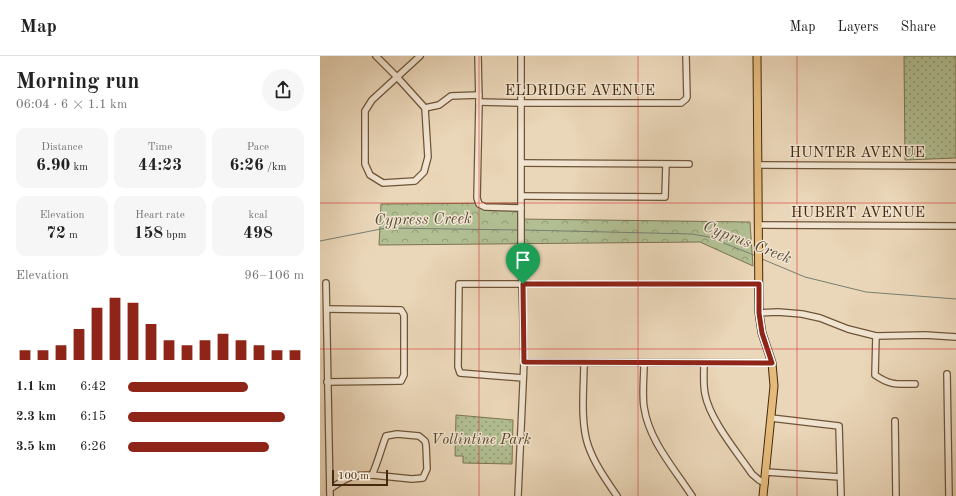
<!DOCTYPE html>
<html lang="en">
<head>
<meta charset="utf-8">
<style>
  body { margin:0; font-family:"Old Standard TT",serif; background:#f6f6f6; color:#222; height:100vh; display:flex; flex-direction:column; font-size:15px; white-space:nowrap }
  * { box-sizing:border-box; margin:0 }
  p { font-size:13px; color:#767676 }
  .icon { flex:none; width:22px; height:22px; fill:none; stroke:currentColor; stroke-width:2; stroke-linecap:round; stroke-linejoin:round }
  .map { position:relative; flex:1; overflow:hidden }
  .drawer { display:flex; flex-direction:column; background:#fff; width:320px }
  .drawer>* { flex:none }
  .scale { position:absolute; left:12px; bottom:10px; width:56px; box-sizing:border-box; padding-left:4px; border:2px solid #452a0d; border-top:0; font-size:11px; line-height:14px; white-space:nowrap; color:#452a0d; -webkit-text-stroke:3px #f1e4d1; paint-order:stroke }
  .pin { position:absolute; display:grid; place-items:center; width:34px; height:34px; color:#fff; margin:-41px -17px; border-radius:50% 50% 50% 0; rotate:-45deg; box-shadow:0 0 4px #0007 }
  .pin .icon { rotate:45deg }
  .round { display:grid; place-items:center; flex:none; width:42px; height:42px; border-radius:21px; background:#f6f6f6 }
  .head { display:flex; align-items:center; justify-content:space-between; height:68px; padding:0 16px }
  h1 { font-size:22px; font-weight:800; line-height:30px }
  .metrics { display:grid; grid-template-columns:repeat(3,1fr); gap:6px; height:68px; padding:4px 16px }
  .metrics div { display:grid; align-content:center; border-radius:10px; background:#f6f6f6; text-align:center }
  .metrics b { font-size:17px; font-weight:800 }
  .metrics small { font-size:11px; font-weight:400 }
  .metrics p { font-size:11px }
  .chart { height:112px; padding:8px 16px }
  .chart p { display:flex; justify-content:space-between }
  .chart svg { width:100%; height:72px; margin-top:4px; stroke:#8f2418; stroke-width:6 }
  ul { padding:0 16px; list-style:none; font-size:13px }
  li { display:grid; grid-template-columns:64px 48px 1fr; align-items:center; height:30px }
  li i { height:10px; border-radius:5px; background:#8f2418 }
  header { display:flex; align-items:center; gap:24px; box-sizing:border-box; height:56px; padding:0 20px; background:#fff; border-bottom:1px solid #e0e0e0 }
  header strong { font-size:19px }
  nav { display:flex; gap:22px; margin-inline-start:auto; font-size:14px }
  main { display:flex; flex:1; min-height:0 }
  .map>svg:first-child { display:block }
</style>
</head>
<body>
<header>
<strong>Map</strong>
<nav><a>Map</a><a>Layers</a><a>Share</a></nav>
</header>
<main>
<section class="drawer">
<div class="head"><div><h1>Morning run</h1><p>06:04 · 6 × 1.1 km</p></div><a class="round"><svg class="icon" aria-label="share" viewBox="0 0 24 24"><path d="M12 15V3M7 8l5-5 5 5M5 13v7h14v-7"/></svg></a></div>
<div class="metrics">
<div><p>Distance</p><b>6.90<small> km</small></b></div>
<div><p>Time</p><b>44:23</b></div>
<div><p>Pace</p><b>6:26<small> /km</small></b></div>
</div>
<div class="metrics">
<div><p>Elevation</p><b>72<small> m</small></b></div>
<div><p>Heart rate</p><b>158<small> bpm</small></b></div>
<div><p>kcal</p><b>498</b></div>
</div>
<div class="chart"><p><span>Elevation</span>96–106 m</p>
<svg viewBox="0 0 160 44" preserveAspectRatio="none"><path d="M5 44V38M15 44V38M25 44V35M35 44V25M45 44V12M55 44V6M65 44V9M75 44V22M85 44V32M95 44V35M105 44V32M115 44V28M125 44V32M135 44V35M145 44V38M155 44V38"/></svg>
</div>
<ul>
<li><b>1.1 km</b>6:42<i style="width:68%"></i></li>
<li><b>2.3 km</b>6:15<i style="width:89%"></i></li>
<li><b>3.5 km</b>6:26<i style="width:80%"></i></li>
</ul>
</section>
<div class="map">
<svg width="636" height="440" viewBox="0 0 636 440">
  <defs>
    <pattern id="forest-crowns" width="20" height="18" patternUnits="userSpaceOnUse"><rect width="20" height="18" fill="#b1bf93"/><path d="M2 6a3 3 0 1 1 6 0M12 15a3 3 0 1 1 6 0" fill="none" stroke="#929b76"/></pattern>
    <pattern id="park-dots" width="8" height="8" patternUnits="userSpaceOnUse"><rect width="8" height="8" fill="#b1bf93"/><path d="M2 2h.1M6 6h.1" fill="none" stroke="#929b76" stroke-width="1.8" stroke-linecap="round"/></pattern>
  </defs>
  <rect width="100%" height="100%" fill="#ead6b8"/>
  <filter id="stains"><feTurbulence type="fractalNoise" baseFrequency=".005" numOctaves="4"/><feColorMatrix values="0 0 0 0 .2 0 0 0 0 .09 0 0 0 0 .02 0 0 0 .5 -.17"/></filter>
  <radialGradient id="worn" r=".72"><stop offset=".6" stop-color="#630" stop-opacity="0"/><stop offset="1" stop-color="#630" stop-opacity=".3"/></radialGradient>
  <path fill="url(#forest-crowns)" stroke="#7b7450" d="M198,147L199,163L430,166L433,210L380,186L59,189L61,148Z"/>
  <g fill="url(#park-dots)" stroke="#7b7450">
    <path d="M584,0H636V102L585,104Z"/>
    <path d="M136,359L193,364L192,408L143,407V400H135Z"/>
  </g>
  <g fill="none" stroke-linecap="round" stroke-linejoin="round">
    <g stroke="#787f72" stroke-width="1">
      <path d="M203,174L372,178L389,181L436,200"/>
      <path d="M0,185L66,172L198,174"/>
      <path d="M442,203L485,221L546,236L636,243"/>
    </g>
    <defs>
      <g id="minor">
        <path d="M56,0L77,21L105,52L119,49L131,40L159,39"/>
        <path d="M100,0L52,44L45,55V108L50,119L63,127L95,125L104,116L108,101L105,52"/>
        <path d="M158,0L159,46L157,142L159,148L165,151L201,152"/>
        <path d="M159,46L202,47H361L366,43L367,41L366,0"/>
        <path d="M202,107L369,108"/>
        <path d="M439,109L636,110"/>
        <path d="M202,140L345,141L346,108"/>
        <path d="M439,169L636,170"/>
        <path d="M6,227L10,440"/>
        <path d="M439,257L458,256L482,258L500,262L528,273L556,280L605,279L636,281"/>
        <path d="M556,280L555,319C571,330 577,328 595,328"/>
        <path d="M204,306L452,307"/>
        <path d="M264,306C264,332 260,365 268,389C274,407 286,424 297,440"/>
        <path d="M384,307C384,317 383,328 385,338C390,364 417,396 432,418L439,424L445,427"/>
        <path d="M324,308C324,322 322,337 324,351C329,385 354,412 372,440"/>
        <path d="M627,318L629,440"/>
        <path d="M203,322L140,317L138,311L139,228H439"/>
        <path d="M7,326L81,325L84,319V259L81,254L7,253"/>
        <path d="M451,362L519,370L521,440"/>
        <path d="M575,365L576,440"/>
        <path d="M77,378L99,380L105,385L106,389L107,413L103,422L92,423L52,419C58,406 61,393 66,380Z"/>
        <path d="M446,416L520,421"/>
        <path d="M10,433C28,421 30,419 52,419"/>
        <path d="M198,440L204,306L201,185V0"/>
      </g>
      <path id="major" d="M437,0L439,257L442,277L452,307L454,330L443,440"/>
    </defs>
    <use href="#minor" stroke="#6e5538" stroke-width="8"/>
    <use href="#major" stroke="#452a0d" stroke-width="9"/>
    <use href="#minor" stroke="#f1e4d1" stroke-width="5.5"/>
    <use href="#major" stroke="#e5bb7c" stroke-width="7"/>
  </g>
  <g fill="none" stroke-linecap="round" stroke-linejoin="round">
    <defs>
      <path id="route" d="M203,228H439V257L442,277L452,307L204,306Z"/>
    </defs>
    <use href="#route" stroke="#fff" stroke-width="8"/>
    <use href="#route" stroke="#8f2418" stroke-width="5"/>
  </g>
  <path fill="none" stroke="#d62828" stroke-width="1" stroke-opacity="0.55" d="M159,0V440M318,0V440M477,0V440M0,147H636M0,293H636"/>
  <g text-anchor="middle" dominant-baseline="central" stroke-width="3" stroke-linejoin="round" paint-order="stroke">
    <g font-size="15" fill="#452a0d" stroke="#f1e4d1">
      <text x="260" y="35">ELDRIDGE AVENUE</text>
      <text x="537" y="97">HUNTER AVENUE</text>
      <text x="538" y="157">HUBERT AVENUE</text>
    </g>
    <g font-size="15" font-style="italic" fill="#5b4828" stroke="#f1e4d1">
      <text x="161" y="384">Vollintine Park</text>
    </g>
    <g font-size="16" font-style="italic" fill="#5a4d37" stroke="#f1e4d1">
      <text transform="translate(103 164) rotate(-1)">Cypress Creek</text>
      <text transform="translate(427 187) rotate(21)">Cyprus Creek</text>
    </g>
  </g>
  <rect width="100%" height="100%" filter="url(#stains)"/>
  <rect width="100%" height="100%" fill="url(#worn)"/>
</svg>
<div class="scale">100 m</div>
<div class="pin" style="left:203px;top:228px;background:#1e9e55"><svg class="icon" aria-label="arrive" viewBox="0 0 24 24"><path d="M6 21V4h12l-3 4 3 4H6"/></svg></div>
</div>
</main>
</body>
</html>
